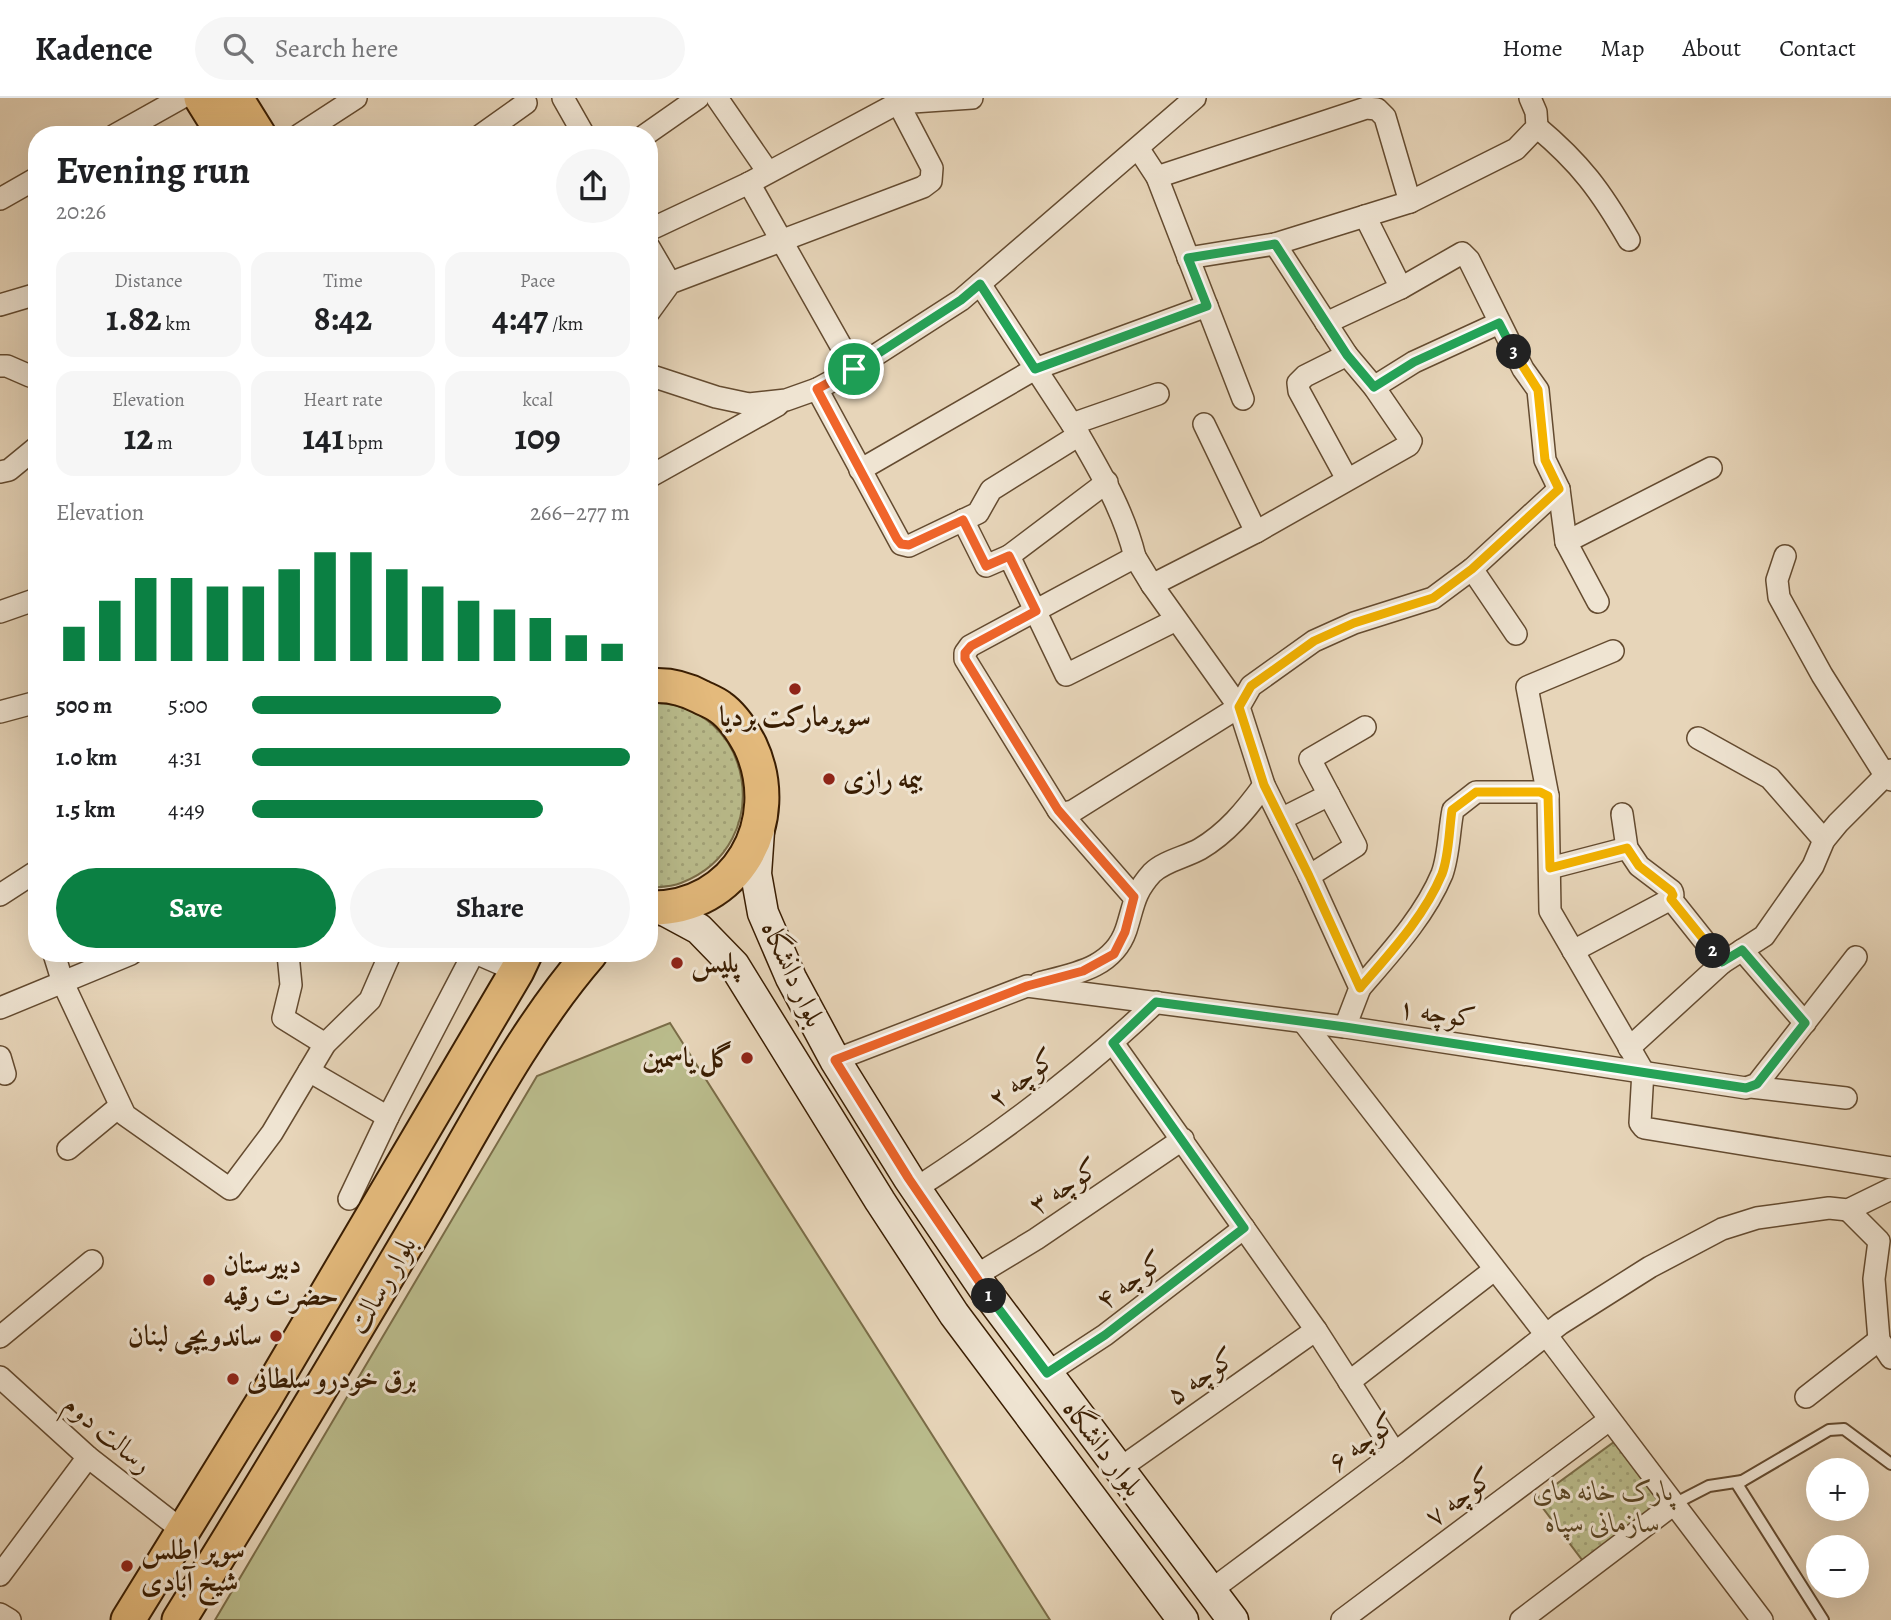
<!DOCTYPE html>
<html lang="en">
<head>
<meta charset="utf-8">
<style>
  body { margin:0; font-family:Alegreya,Amiri,serif; background:#f6f6f6; color:#202124; height:100vh; display:flex; flex-direction:column; font-size:26px; white-space:nowrap }
  * { box-sizing:border-box; margin:0 }
  p { font-size:23px; color:#757577 }
  .icon { flex:none; width:38px; height:38px; fill:none; stroke:currentColor; stroke-width:2; stroke-linecap:round; stroke-linejoin:round }
  .map { position:relative; flex:1; overflow:hidden }
  .panel { position:absolute; left:28px; top:28px; width:630px; height:836px; display:flex; flex-direction:column; background:#fff; border-radius:28px; box-shadow:0 7px 28px #0002 }
  .panel>* { flex:none }
  .fabs { position:absolute; left:1806px; top:1360px; display:grid; gap:14px }
  .fabs a { display:grid; place-items:center; width:63px; height:63px; border-radius:50%; background:#fff; box-shadow:0 7px 28px #0002; font-size:35px }
  .pin { position:absolute; display:grid; place-items:center; width:60px; height:60px; color:#fff; margin:-30px; border:4px solid #fff; border-radius:50%; box-shadow:0 2px 7px #0007 }
  .km { position:absolute; width:35px; height:35px; margin:-18px; border-radius:50%; background:#222; color:#fff; font-size:19px; line-height:35px; text-align:center }
  .round { display:grid; place-items:center; flex:none; width:74px; height:74px; border-radius:37px; background:#f6f6f6 }
  .headline { display:flex; align-items:center; justify-content:space-between; height:119px; padding:0 28px }
  h1 { font-size:38px; font-weight:600; line-height:52px }
  .stats { display:grid; grid-template-columns:repeat(3,1fr); gap:10px; height:119px; padding:7px 28px }
  .stats div { display:grid; align-content:center; border-radius:18px; background:#f6f6f6; text-align:center }
  .stats b { font-size:35px; font-weight:600 }
  .stats small { font-size:19px; font-weight:400 }
  .stats p { font-size:19px }
  .chart { height:196px; padding:14px 28px }
  .chart p { display:flex; justify-content:space-between }
  .chart svg { width:100%; height:126px; margin-top:7px; stroke:#0b8043; stroke-width:6 }
  .cta { display:flex; gap:14px; margin-top:auto; padding:14px 28px }
  .cta a { flex:1; height:80px; border-radius:42px; background:#0b8043; color:#fff; font-size:28px; font-weight:600; line-height:80px; text-align:center }
  .cta a+a { background:#f6f6f6; color:#202124 }
  ul { padding:0 28px; list-style:none; font-size:23px }
  li { display:grid; grid-template-columns:112px 84px 1fr; align-items:center; height:52px }
  li i { height:18px; border-radius:9px; background:#0b8043 }
  header { display:flex; align-items:center; gap:42px; box-sizing:border-box; height:98px; padding:0 35px; background:#fff; border-bottom:2px solid #e0e0e0 }
  header strong { font-size:33px }
  nav { display:flex; gap:38px; margin-inline-start:auto; font-size:24px }
  .search { width:490px; height:63px; background:#f6f6f6; display:flex; align-items:center; gap:18px; box-sizing:border-box; padding:0 24px; border-radius:38px; color:#757577; font-size:26px }
  .map>svg:first-child { display:block }
</style>
</head>
<body>
<header>
<strong>Kadence</strong>
<div class="search"><svg class="icon" aria-label="search" viewBox="0 0 24 24"><circle cx="10" cy="10" r="6"/><path d="M15 15l6 6"/></svg>Search here</div>
<nav><a>Home</a><a>Map</a><a>About</a><a>Contact</a></nav>
</header>
<div class="map">
<svg width="1891" height="1522" viewBox="0 0 1891 1522">
  <defs>
    <pattern id="grass-dots" width="8" height="8" patternUnits="userSpaceOnUse" patternTransform="scale(1.75)"><rect width="8" height="8" fill="#babc8c"/><path d="M2 2h.1M6 6h.1" fill="none" stroke="#a1a177" stroke-width="1.8" stroke-linecap="round"/></pattern>
  </defs>
  <rect width="100%" height="100%" fill="#e7d5b9"/>
  <filter id="stains"><feTurbulence type="fractalNoise" baseFrequency=".00286" numOctaves="4"/><feColorMatrix values="0 0 0 0 .2 0 0 0 0 .09 0 0 0 0 .02 0 0 0 .5 -.17"/></filter>
  <radialGradient id="worn" r=".72"><stop offset=".6" stop-color="#630" stop-opacity="0"/><stop offset="1" stop-color="#630" stop-opacity=".3"/></radialGradient>
  <g fill="url(#grass-dots)" stroke="#7a6c47" stroke-width="2">
    <path d="M649,605C753,601 780,747 681,785C671,789 659,789 649,790Z"/>
    <path d="M1614,1344L1670,1418L1592,1475L1536,1401Z"/>
  </g>
  <path fill="#babc8c" stroke="#7a6c47" stroke-width="2" d="M670,925L1050,1522H215L537,978Z"/>
  <g fill="none" stroke-linecap="round" stroke-linejoin="round">
    <defs>
      <g id="service">
        <path d="M1674,1406L1709,1388L1742,1383"/>
        <path d="M1823,1522L1737,1386L1829,1332L1844,1331L1891,1366"/>
      </g>
      <g id="minor">
        <path d="M563,0L584,37"/>
        <path d="M717,0L768,74"/>
        <path d="M1537,29C1580,65 1601,93 1629,142"/>
        <path d="M115,37L181,0"/>
        <path d="M299,37L356,0"/>
        <path d="M481,37L526,5"/>
        <path d="M645,37L698,0"/>
        <path d="M1138,50L1157,79L1243,301"/>
        <path d="M1157,79L1366,10L1377,11L1385,19L1410,104L1275,146L1188,160"/>
        <path d="M749,85L854,271"/>
        <path d="M0,101L37,80"/>
        <path d="M1410,104L1516,51L1537,29L1536,14L1530,0"/>
        <path d="M649,132L749,85L898,5L897,0"/>
        <path d="M649,149L670,185"/>
        <path d="M1401,190L1462,155L1469,162L1523,271L1538,292L1545,362L1559,391L1566,444L1598,504"/>
        <path d="M0,207L37,196"/>
        <path d="M649,214L670,185L923,89L931,83L932,70L898,5L972,0"/>
        <path d="M1326,225L1401,190L1365,118"/>
        <path d="M0,268H7L30,278"/>
        <path d="M649,277L716,299L749,306L786,302L817,291L854,271L961,202L1195,0"/>
        <path d="M1374,289L1414,264L1499,225"/>
        <path d="M817,291L901,446L909,448L978,415L991,392L1079,337L980,186"/>
        <path d="M1072,326L1158,296"/>
        <path d="M1204,326L1256,434"/>
        <path d="M1079,337C1102,377 1124,414 1135,459"/>
        <path d="M860,372L1035,271L1207,208"/>
        <path d="M0,374L9,372L37,349"/>
        <path d="M649,379L778,307"/>
        <path d="M1347,381L1299,293L1298,285L1305,278L1347,257"/>
        <path d="M963,422L986,468L1009,458L1066,577L1176,522"/>
        <path d="M1566,444L1711,370"/>
        <path d="M1009,458L1107,384"/>
        <path d="M1785,458L1777,482L1779,499L1822,577L1885,677L1891,682"/>
        <path d="M1135,459L1152,487L1239,609L1073,713L1064,715L1058,712L965,561V555L970,548Z"/>
        <path d="M1472,471L1516,536"/>
        <path d="M1152,487L1256,434L1409,347L1411,343L1374,289L1347,257L1275,146"/>
        <path d="M0,514L37,501"/>
        <path d="M0,614L37,604"/>
        <path d="M1698,640L1770,680L1824,742"/>
        <path d="M1548,698L1527,589L1613,553"/>
        <path d="M1058,712L1134,799"/>
        <path d="M1281,721L1329,697L1310,661L1365,629"/>
        <path d="M1550,770L1627,750"/>
        <path d="M1309,778L1356,748L1329,697"/>
        <path d="M0,797L37,773"/>
        <path d="M1671,801L1722,865"/>
        <path d="M1742,852L1805,925"/>
        <path d="M1573,853L1671,801L1673,797L1672,793L1639,768L1627,750L1622,716"/>
        <path d="M54,856L63,885L125,1017L230,1091L272,1035L325,946L370,902L390,856"/>
        <path d="M288,856L291,887L283,920L325,946"/>
        <path d="M478,856L517,873"/>
        <path d="M1039,885C1074,876 1113,870 1126,832C1134,808 1133,796 1152,775C1164,763 1186,759 1200,751C1227,735 1246,712 1264,687"/>
        <path d="M1360,890C1390,855 1424,819 1442,776C1449,757 1449,732 1453,712L1476,694H1540L1548,698L1550,813L1643,973L1640,1025L1644,1030L1891,1070"/>
        <path d="M0,910L131,856"/>
        <path d="M1304,925L1547,1238L1762,1522"/>
        <path d="M1345,929L1360,890L1309,778L1264,687L1239,609L1251,588L1314,543L1354,525L1433,500L1472,471L1559,391"/>
        <path d="M1113,945L1316,1232L1395,1355"/>
        <path d="M1629,950L1722,865L1764,838L1813,768L1824,742L1838,725L1891,672"/>
        <path d="M0,959L5,976"/>
        <path d="M835,962L1027,888L1345,929L1746,990L1757,986L1856,859"/>
        <path d="M309,973L388,1019L473,856"/>
        <path d="M1751,989L1846,1000"/>
        <path d="M68,1051L120,1008"/>
        <path d="M915,1091C1000,1036 1083,974 1156,904"/>
        <path d="M349,1101L388,1019"/>
        <path d="M1848,1112L1879,1143L1874,1181L1879,1242L1891,1260"/>
        <path d="M975,1178L1036,1141L1183,1041"/>
        <path d="M0,1239L92,1163"/>
        <path d="M1047,1275L1105,1237L1244,1130"/>
        <path d="M0,1279L88,1359L183,1433"/>
        <path d="M1349,1284L1494,1172"/>
        <path d="M1806,1299L1879,1242"/>
        <path d="M1119,1371L1316,1232"/>
        <path d="M0,1477L88,1359"/>
        <path d="M1210,1493L1395,1355L1560,1226L1650,1169L1722,1131L1757,1120L1829,1110L1848,1112L1891,1091"/>
        <path d="M0,1516L10,1522"/>
        <path d="M1342,1522L1609,1322"/>
        <path d="M1521,1522L1674,1406"/>
      </g>
      <g id="secondary">
        <path d="M759,733L756,776L763,815L791,880L835,962L909,1081L984,1191L1233,1522"/>
        <path d="M660,810L699,831L734,867L880,1103L954,1216L1183,1522"/>
      </g>
      <g id="primary">
        <path d="M201,0L224,37"/>
        <path d="M236,0L259,37"/>
        <path d="M649,588C667,586 686,591 701,599C707,602 715,605 720,609C733,618 743,634 750,647C786,723 737,812 649,810"/>
        <path d="M128,1522L264,1302L517,873L525,856"/>
        <path d="M179,1522C261,1390 341,1257 420,1123C473,1033 521,936 590,856"/>
      </g>
    </defs>
    <use href="#service" stroke="#644b30" stroke-width="14"/>
    <use href="#minor" stroke="#644b30" stroke-width="24"/>
    <use href="#secondary" stroke="#391d02" stroke-width="33"/>
    <use href="#primary" stroke="#391d02" stroke-width="37"/>
    <use href="#service" stroke="#efe4d2" stroke-width="10"/>
    <use href="#minor" stroke="#efe4d2" stroke-width="21"/>
    <use href="#secondary" stroke="#efe4d2" stroke-width="30"/>
    <use href="#primary" stroke="#e4ba7c" stroke-width="33"/>
  </g>
  <g fill="none" stroke-linecap="round" stroke-linejoin="round">
    <defs>
      <path id="split-1" d="M854,271L817,291L897,441L901,446L909,447L963,422L986,468L1009,458L1036,513L971,548L965,555V561L1058,712L1134,799L1125,834L1114,856L1083,873L1027,888L835,962L909,1081L989,1198"/>
      <path id="split-2" d="M989,1198L1047,1275L1105,1237L1244,1130L1113,945L1156,904L1345,929L1746,990L1757,986L1805,925L1742,852L1722,864L1713,853"/>
      <path id="split-3" d="M1514,254L1538,292L1545,362L1559,391L1472,471L1433,500L1354,525L1314,543L1251,588L1239,609L1264,687L1309,778L1360,890C1390,855 1424,819 1442,776C1449,758 1449,732 1452,712L1476,694H1540L1548,698L1550,770L1627,750L1639,768L1671,793L1673,797L1671,801L1713,853"/>
      <path id="split-4" d="M854,271L961,202L980,186L1035,271L1207,208L1188,160L1275,146L1347,257L1374,289L1414,264L1499,225L1514,254"/>
    </defs>
    <use href="#split-1" stroke="#fff" stroke-width="14"/>
    <use href="#split-2" stroke="#fff" stroke-width="14"/>
    <use href="#split-3" stroke="#fff" stroke-width="14"/>
    <use href="#split-4" stroke="#fff" stroke-width="14"/>
    <use href="#split-1" stroke="#f0652b" stroke-width="9"/>
    <use href="#split-2" stroke="#22a559" stroke-width="9"/>
    <use href="#split-3" stroke="#f5b400" stroke-width="9"/>
    <use href="#split-4" stroke="#22a559" stroke-width="9"/>
  </g>
  <g fill="#8f2418" stroke="#efe4d2" stroke-width="2.5">
    <circle cx="795" cy="591" r="7"/>
    <circle cx="829" cy="681" r="7"/>
    <circle cx="677" cy="865" r="7"/>
    <circle cx="747" cy="960" r="7"/>
    <circle cx="209" cy="1182" r="7"/>
    <circle cx="276" cy="1238" r="7"/>
    <circle cx="233" cy="1281" r="7"/>
    <circle cx="127" cy="1468" r="7"/>
  </g>
  <g text-anchor="middle" dominant-baseline="central" stroke-width="6" stroke-linejoin="round" paint-order="stroke">
    <g font-size="28" font-weight="bold" fill="#391d02" stroke="#efe4d2" text-anchor="start">
      <text x="795" y="619" text-anchor="middle">سوپرمارکت بردیا</text>
      <text x="843" y="681">بیمه رازی</text>
      <text x="691" y="865">پلیس</text>
      <text x="733" y="960" text-anchor="end">گل یاسمین</text>
      <text x="223" y="1166">دبیرستان<tspan x="223" dy="32">حضرت رقیه</tspan></text>
      <text x="262" y="1238" text-anchor="end">ساندویچی لبنان</text>
      <text x="247" y="1281">برق خودرو سلطانی</text>
      <text x="141" y="1452">سوپر اطلس<tspan x="141" dy="32">شیخ آبادی</tspan></text>
    </g>
    <g font-size="28" fill="#391d02" stroke="#efe4d2">
      <text transform="translate(793 876) rotate(65)">بلوار دانشگاه</text>
      <text transform="translate(1437 915) rotate(8)">کوچه ۱</text>
      <text transform="translate(1022 980) rotate(-38)">کوچه ۲</text>
      <text transform="translate(1064 1088) rotate(-34)">کوچه ۳</text>
      <text transform="translate(1130 1182) rotate(-37)">کوچه ۴</text>
      <text transform="translate(382 1187) rotate(-60)">بلوار رسالت</text>
      <text transform="translate(1201 1278) rotate(-35)">کوچه ۵</text>
      <text transform="translate(108 1336) rotate(40)">رسالت دوم</text>
      <text transform="translate(1362 1344) rotate(-37)">کوچه ۶</text>
      <text transform="translate(1103 1350) rotate(53)">بلوار دانشگاه</text>
      <text transform="translate(1459 1399) rotate(-37)">کوچه ۷</text>
    </g>
    <g font-size="28" font-style="italic" fill="#594524" stroke="#efe4d2">
      <text x="1603" y="1393">پارک خانه های<tspan x="1603" dy="32">سازمانی سپاه</tspan></text>
    </g>
  </g>
  <rect width="100%" height="100%" filter="url(#stains)"/>
  <rect width="100%" height="100%" fill="url(#worn)"/>
</svg>
<div class="fabs">
<a>+</a>
<a>−</a>
</div>
<div class="pin" style="left:854px;top:271px;background:#1e9e55"><svg class="icon" aria-label="arrive" viewBox="0 0 24 24"><path d="M6 21V4h12l-3 4 3 4H6"/></svg></div>
<b class="km" style="left:989px;top:1198px">1</b>
<b class="km" style="left:1713px;top:853px">2</b>
<b class="km" style="left:1514px;top:254px">3</b>
<section class="panel">
<div class="headline"><div><h1>Evening run</h1><p>20:26</p></div><a class="round"><svg class="icon" aria-label="share" viewBox="0 0 24 24"><path d="M12 15V3M7 8l5-5 5 5M5 13v7h14v-7"/></svg></a></div>
<div class="stats">
<div><p>Distance</p><b>1.82<small> km</small></b></div>
<div><p>Time</p><b>8:42</b></div>
<div><p>Pace</p><b>4:47<small> /km</small></b></div>
</div>
<div class="stats">
<div><p>Elevation</p><b>12<small> m</small></b></div>
<div><p>Heart rate</p><b>141<small> bpm</small></b></div>
<div><p>kcal</p><b>109</b></div>
</div>
<div class="chart"><p><span>Elevation</span>266–277 m</p>
<svg viewBox="0 0 160 44" preserveAspectRatio="none"><path d="M5 44V32M15 44V23M25 44V15M35 44V15M45 44V18M55 44V18M65 44V12M75 44V6M85 44V6M95 44V12M105 44V18M115 44V23M125 44V26M135 44V29M145 44V35M155 44V38"/></svg>
</div>
<ul>
<li><b>500 m</b>5:00<i style="width:66%"></i></li>
<li><b>1.0 km</b>4:31<i style="width:100%"></i></li>
<li><b>1.5 km</b>4:49<i style="width:77%"></i></li>
</ul>
<div class="cta"><a>Save</a><a>Share</a></div>
</section>
</div>
</body>
</html>
